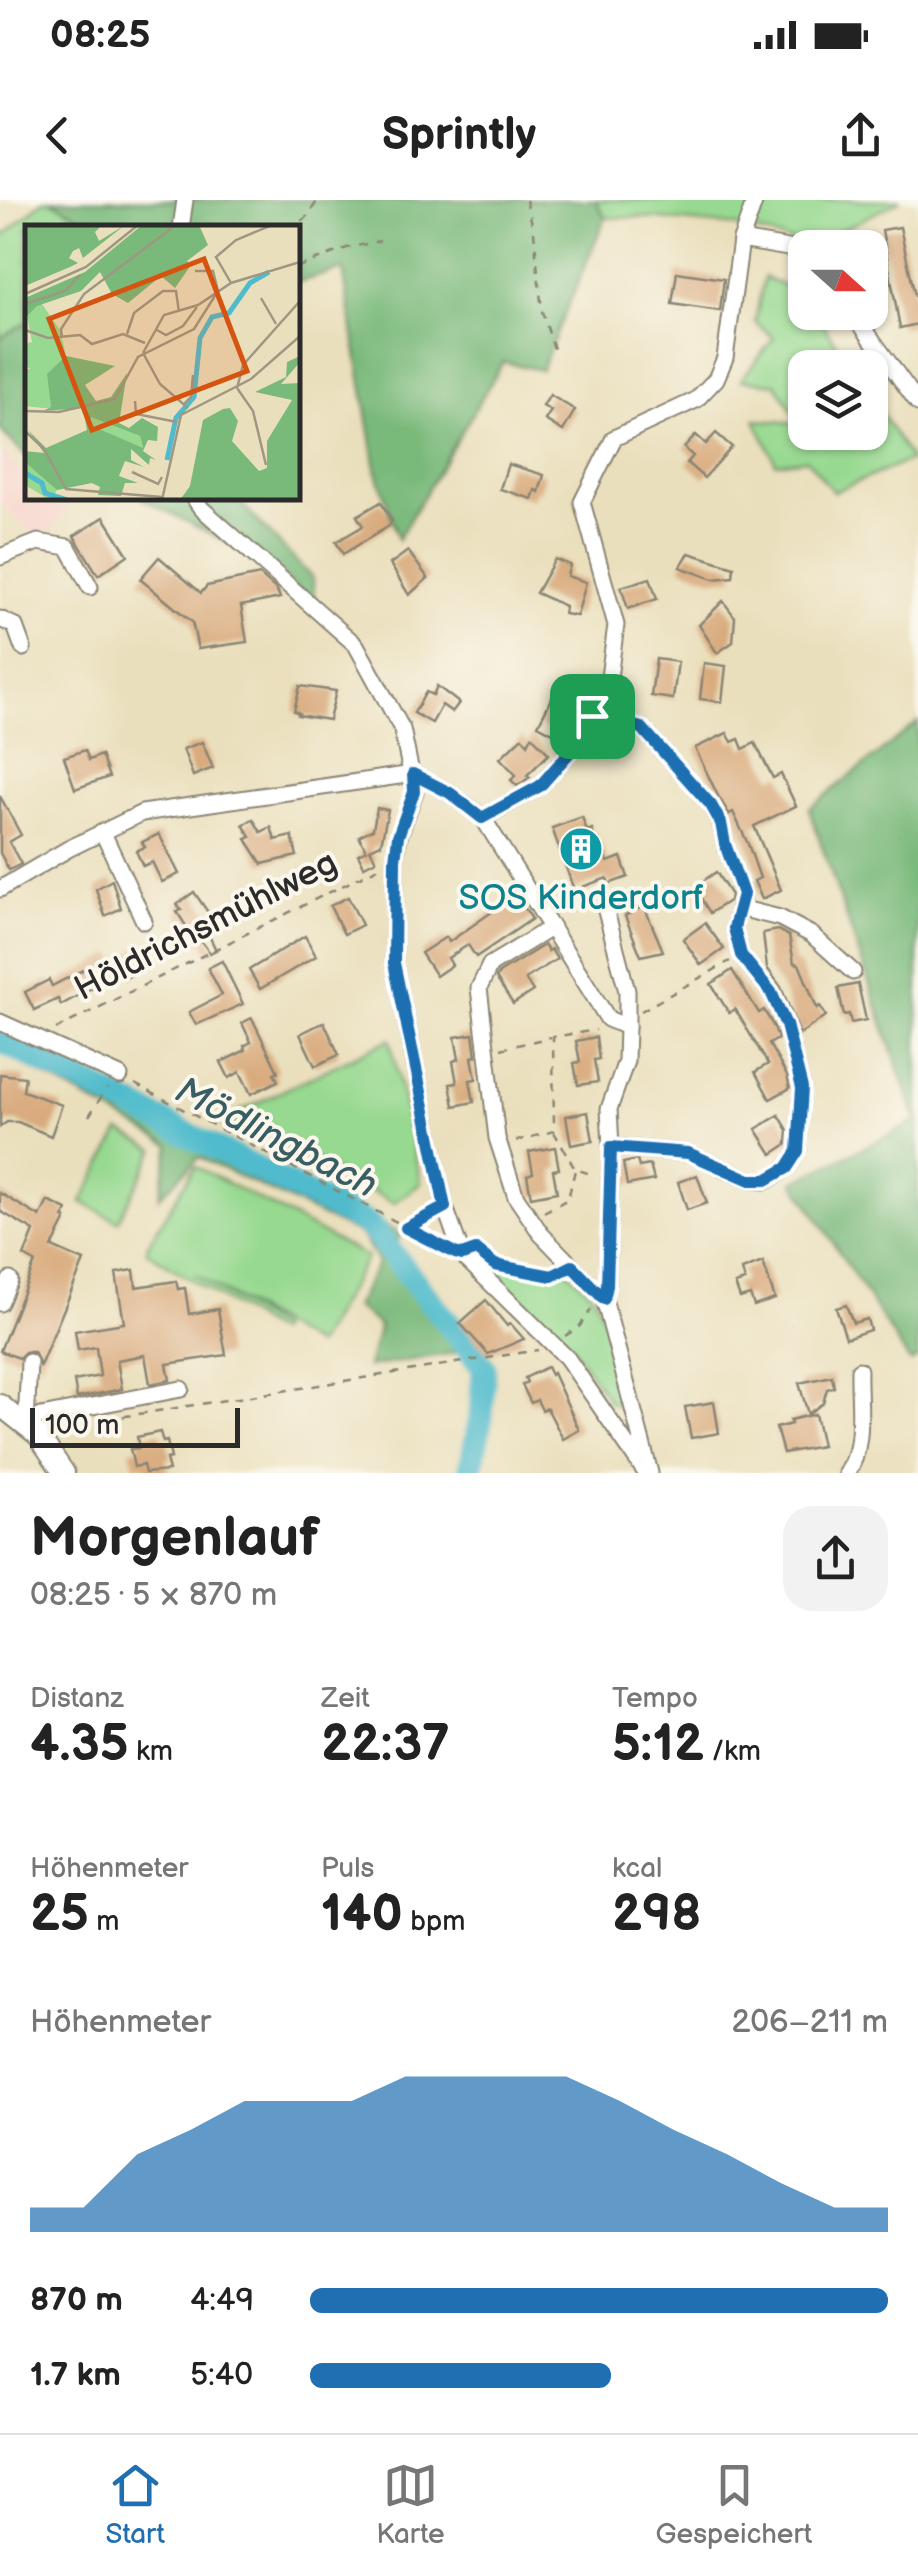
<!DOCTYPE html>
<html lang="de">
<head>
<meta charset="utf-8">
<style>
  body { margin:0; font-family:"Balsamiq Sans",sans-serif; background:#f2f2f2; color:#222; height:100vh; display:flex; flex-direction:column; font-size:38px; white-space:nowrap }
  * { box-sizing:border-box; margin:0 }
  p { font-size:32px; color:#767676 }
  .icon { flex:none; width:55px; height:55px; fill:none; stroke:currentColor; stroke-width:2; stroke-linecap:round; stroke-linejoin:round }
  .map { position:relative; height:1273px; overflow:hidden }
  .panel { display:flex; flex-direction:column; background:#fff; flex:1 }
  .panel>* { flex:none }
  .needle { width:65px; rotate:111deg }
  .buttons { position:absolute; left:788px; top:30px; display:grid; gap:20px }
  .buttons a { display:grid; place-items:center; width:100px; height:100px; border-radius:20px; background:#fff; box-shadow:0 2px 8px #0004; font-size:50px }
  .scale { position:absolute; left:30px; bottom:25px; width:210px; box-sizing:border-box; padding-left:10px; border:5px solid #2b2b2b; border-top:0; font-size:28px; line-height:35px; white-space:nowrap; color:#2b2b2b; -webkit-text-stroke:8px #fbf7ec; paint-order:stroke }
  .pin { position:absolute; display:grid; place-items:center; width:85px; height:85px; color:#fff; margin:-42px; border-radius:20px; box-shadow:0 5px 15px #0006 }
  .round { display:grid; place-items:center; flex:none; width:105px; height:105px; border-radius:30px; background:#f2f2f2 }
  .summary { display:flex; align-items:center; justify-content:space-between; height:170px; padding:0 30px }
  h1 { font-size:55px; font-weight:700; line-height:75px }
  .metrics { display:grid; grid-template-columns:repeat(3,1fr); gap:15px; height:170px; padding:10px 30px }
  .metrics div { display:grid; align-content:center }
  .metrics b { font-size:50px; font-weight:700 }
  .metrics small { font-size:28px; font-weight:400 }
  .metrics p { font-size:28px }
  .chart { height:280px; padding:20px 30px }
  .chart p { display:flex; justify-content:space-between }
  .chart svg { width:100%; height:180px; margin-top:10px; fill:#1f6fb2; opacity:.7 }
  ul { padding:0 30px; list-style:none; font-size:32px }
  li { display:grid; grid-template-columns:160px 120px 1fr; align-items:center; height:75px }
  li i { height:25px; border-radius:12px; background:#1f6fb2 }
  .status { display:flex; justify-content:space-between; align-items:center; height:70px; padding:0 50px; background:#fff; direction:ltr }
  .status svg { height:28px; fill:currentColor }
  header { display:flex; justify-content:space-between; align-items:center; height:130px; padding:0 30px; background:#fff; font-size:45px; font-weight:700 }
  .dock { display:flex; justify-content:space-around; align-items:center; height:140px; border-top:2px solid #e0e0e0; background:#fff; font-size:28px; color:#767676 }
  .dock a { display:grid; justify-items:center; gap:5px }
  .dock .on { color:#1f6fb2 }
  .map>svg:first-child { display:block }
</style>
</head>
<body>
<div class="status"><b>08:25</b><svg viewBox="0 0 49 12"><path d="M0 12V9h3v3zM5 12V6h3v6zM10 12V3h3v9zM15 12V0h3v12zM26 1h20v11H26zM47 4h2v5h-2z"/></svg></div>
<header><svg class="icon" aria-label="back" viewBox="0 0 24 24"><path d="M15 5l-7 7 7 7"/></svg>Sprintly<svg class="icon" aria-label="share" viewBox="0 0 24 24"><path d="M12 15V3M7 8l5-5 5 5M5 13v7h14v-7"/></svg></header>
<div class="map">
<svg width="918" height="1273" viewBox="0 0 918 1273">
  <rect width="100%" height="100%" fill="#fbf7ec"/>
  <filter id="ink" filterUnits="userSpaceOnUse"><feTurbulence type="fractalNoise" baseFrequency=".01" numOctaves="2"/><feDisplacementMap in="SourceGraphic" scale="20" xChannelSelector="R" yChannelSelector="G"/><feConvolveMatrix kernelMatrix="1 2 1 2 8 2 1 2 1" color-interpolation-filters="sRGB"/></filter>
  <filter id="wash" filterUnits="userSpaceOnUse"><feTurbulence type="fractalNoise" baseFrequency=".0048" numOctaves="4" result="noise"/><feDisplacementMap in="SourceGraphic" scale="40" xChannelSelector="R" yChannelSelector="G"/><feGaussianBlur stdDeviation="2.25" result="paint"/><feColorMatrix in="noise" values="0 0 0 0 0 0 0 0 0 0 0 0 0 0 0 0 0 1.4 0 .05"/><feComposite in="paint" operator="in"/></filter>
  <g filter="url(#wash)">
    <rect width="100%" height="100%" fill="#eadfbc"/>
    <path fill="#f7d1c9" d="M0,250L27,276L28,298H51L67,312L39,340L0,303Z"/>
    <g fill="#97d990" stroke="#61825e" stroke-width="2.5">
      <path d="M44,0H51L98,27L28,28L27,122L0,138V39Z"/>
      <path d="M596,0H901L810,46L734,26L640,17L605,18Z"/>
      <path d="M764,77L804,94L805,112L816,113L851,167L805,168V232H870V196L911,260L833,292L807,259L776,263L755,220L800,223L776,184L741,180L774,138L755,122Z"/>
      <path d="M390,839L421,983L394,1003L248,924L227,930L220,921Z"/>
      <path d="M120,931L155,949L118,1021L82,1002Z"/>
      <path d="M195,966L367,1057L316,1146L194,1074L279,1128L277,1133L147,1052V1046Z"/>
      <path d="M485,1047L514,1065L551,1072L562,1065L594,1096L607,1127L629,1207L610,1203L571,1145L474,1054Z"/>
    </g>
    <g fill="#79b97a" stroke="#527252" stroke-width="2.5">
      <path d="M51,0H596L605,18L541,170L503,162L398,339L376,269L343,69L298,82V28L98,27Z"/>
      <path d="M27,122V257L0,230V138Z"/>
      <path d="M141,298H236L313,379L314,404L271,365Z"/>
      <path d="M918,522V1158L910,1162L794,982L917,921L809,609Z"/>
      <path d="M0,827L401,1034L388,1061L460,1152L368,1167L379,1125L355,1107L378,1063L362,1035L199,957L159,997L170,945L0,851Z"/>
    </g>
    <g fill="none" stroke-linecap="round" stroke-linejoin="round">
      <path stroke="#50bbcc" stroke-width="25" d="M0,840L369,1025L484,1168L481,1216L470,1273"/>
    </g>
    <g id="blocks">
      <g fill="#d9ab7e">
        <path d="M900,27L915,96H918V124L900,128L882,30Z"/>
        <path d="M677,72L724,79L720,111L672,104Z"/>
        <path d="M550,195L575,210L563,231L545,220L551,211L543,206Z"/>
        <path d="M716,233L732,247L704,278L687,263L693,256L684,248L696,235L706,244Z"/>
        <path d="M508,264L544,275L539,292L535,290L532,299L500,289Z"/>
        <path d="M381,302L392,321L389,326L343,354L336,342L363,326L357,316Z"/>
        <path d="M104,317L128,355L98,375L74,336Z"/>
        <path d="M408,351L428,378L409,395L390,364Z"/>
        <path d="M689,353L734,367L733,377L713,379L680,367Z"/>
        <path d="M159,357L201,393L207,386L260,375L277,390L280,398L241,406L247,442L198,449L192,422L140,379Z"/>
        <path d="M555,359L570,365L567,376L586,382L577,416L564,414L565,406L536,393Z"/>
        <path d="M650,378L657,399L628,409L621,387Z"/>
        <path d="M723,401L735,417L733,442L717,453L699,425Z"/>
        <path d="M656,459L678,462L673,499L651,496Z"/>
        <path d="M704,463L726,466L722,502L700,499Z"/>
        <path d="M300,486L336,491L329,520L298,515L299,513L294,511Z"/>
        <path d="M437,486L459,503L452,512L442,505L432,523L414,513L426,492L433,495Z"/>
        <path d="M555,492L574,503L557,535L538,525Z"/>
        <path d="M727,533L732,542L739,539L743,549L755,543L773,578L781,574L796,606L754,626L781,690L762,699L754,681L760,678L748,644L733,612L729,614L718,596L695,548Z"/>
        <path d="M532,536L549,554L527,575L530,577L517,586L511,580L516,575L500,558L522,537L528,544Z"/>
        <path d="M202,542L213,568L193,576L183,549Z"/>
        <path d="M85,550L89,560L101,555L109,577L75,589L64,557Z"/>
        <path d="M0,596L21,635L9,642L21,664L9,670L0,653Z"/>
        <path d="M377,608L388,610L381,644L370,649L376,660L364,666L358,654L366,650L359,636L373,629Z"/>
        <path d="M582,617L587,631L592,629L595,640L599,639L608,662L621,657L628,677L609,684L607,678L574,690L552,628Z"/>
        <path d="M253,619L261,632L271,627L275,640L292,636L297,656L262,664L246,639L251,637L243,625Z"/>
        <path d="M159,634L179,674L162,682L152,662L143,666L136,651L145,647L142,642Z"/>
        <path d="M716,672L731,695L730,700L710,713L694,687Z"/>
        <path d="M112,680L121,708L105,716L96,689Z"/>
        <path d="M194,692L212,718L203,723L216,750L210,753L197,735L193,737L177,712L181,710L177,704Z"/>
        <path d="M516,695L532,719L476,757L468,745L448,758L452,765L436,776L421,753L446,737L449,742Z"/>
        <path d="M348,697L362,725L344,734L330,706Z"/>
        <path d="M644,706L663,751L641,756L625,716Z"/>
        <path d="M705,723L724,749L701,765L683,739Z"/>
        <path d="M778,730L789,736L794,763L799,764L817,808L820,806L826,816L800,834L781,787L767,768L763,733Z"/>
        <path d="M305,736L316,756L260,789L249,770Z"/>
        <path d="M544,745L548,751L551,749L557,759L525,779L533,791L513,804L496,778L499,773Z"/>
        <path d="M139,748L148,766L124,779L121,772L61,805L58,799L34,810L25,792L49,780L52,786L113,754L116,760Z"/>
        <path d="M222,761L243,804L196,825L189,812L222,795L208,768Z"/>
        <path d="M732,770L759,813L764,810L775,829L778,839L769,844L787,876L790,888L770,899L755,872L768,864L735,809L729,813L711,784Z"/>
        <path d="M858,784L866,820L851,823L849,814L844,815L838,788Z"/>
        <path d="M252,818L278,872L274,873L278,881L251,894L240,872L229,878L221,862L246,850L244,846L251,842L242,823Z"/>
        <path d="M324,822L339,855L315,866L300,834Z"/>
        <path d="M473,834L476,856L472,857L476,879L470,880L474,902L454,906L450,884L457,883L453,861L459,859L455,837Z"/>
        <path d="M596,837L599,859L594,860L598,882L578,885L574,863L580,862L576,841Z"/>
        <path d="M0,874L25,877L23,891L62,905L51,936L18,922H7L0,927Z"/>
        <path d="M588,912L593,941L571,945L566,916Z"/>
        <path d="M779,915L788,930L787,944L772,954L756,929Z"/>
        <path d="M555,947L559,969L553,970L557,992L531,997L527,975L533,973L529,952Z"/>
        <path d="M637,960L639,967L650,965L654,980L627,985L623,963Z"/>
        <path d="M697,975L707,1003L687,1010L678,982Z"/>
        <path d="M0,993L40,1017L48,1001L67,1010L63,1018L66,1019L52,1047L84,1061L40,1166L34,1152H25L19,1158L0,1151L35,1062L24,1056L34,1031L0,1011Z"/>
        <path d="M763,1062L775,1099L754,1106L750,1095L740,1098L735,1084L745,1081L742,1070Z"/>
        <path d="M134,1070L136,1087L176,1081L178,1089L185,1088L189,1114L218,1109L226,1155L167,1164L170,1180L150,1184L145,1155L117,1160L122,1189L77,1198L74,1181L100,1176L96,1147L78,1150L75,1131L124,1123L116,1073Z"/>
        <path d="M486,1100L507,1126L510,1123L524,1139L488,1154L460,1123Z"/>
        <path d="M846,1105L853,1123L867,1119L870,1130L846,1138L836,1108Z"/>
        <path d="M547,1167L551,1175L553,1173L579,1230L563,1239L547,1208L542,1210L537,1200L531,1203L522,1185L527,1182L525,1178Z"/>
        <path d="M832,1176L834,1187L827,1189L823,1203L808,1214L799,1183Z"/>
        <path d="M714,1202L719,1233L691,1238L685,1207Z"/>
        <path d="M815,1214L822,1246L783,1253L776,1228L791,1224L790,1220Z"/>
        <path d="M160,1232L163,1242L167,1241L171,1258L166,1259L169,1271L145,1273L143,1265L134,1267L130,1249L139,1248L137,1237Z"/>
      </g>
    </g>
  </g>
  <g filter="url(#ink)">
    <use href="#blocks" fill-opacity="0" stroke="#8a8574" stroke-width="2.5"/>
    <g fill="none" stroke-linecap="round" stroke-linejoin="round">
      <defs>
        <g id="minor">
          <path d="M181,28L185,0"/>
          <path d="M741,40L805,51"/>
          <path d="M852,112L918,203"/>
          <path d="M194,298L201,308L356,445L402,529L415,592L399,636L395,660L394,763L445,1007L462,1055L567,1158L646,1273"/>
          <path d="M0,357L38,342L68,347L90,387"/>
          <path d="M0,419L15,426L23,448"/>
          <path d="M592,517L642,528L711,605L721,623L725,644L743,694L734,728L741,755L771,792L786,825L802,888L798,951L787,968L766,981L750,980L688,953L611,947"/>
          <path d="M413,574L450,593L483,618L608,819L627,827L626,861L609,909L611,947L607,1085L604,1099L650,1273"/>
          <path d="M483,618L540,586L570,552L608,485L616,425L582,302L614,238L696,200L716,179L725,158L741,40L755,0"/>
          <path d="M103,633L144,721"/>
          <path d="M0,689L68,649L142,613L413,574"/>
          <path d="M739,708L780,718L812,735L853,772"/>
          <path d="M606,711L627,791V827"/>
          <path d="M552,727L490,765L479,788L497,938L516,997L531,1019L541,1034L604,1099"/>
          <path d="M0,822L120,876"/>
          <path d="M0,1103L10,1080"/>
          <path d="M29,1162L26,1224L41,1216L181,1189"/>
          <path d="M847,1273C866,1246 858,1202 859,1170"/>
        </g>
        <path id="major" d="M0,1205L38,1235L64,1273"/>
      </defs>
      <use href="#minor" stroke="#8a8574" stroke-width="19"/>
      <use href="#major" stroke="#8a8574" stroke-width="24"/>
      <g stroke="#8a8574" stroke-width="2.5" stroke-dasharray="8 8" stroke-linecap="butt">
        <path d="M526,0L534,32L542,112L556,155"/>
        <path d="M287,28L306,18L318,0"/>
        <path d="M298,67L347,48L380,41"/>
        <path d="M641,811L730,761"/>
        <path d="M56,829L380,667"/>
        <path d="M501,849L551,837"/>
        <path d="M135,884L442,1046"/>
        <path d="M89,916L107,888"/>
        <path d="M554,932L575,969L594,975"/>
        <path d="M516,941L554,931L553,837L596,830"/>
        <path d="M544,1012L568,999L575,970"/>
        <path d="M407,1027L431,1014"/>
        <path d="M492,1063L552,1077L557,1074"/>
        <path d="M565,1136L579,1127L591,1110"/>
        <path d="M107,1219L538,1150"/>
      </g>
      <use href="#minor" stroke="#fff" stroke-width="15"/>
      <use href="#major" stroke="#fff" stroke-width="20"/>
    </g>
  </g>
  <g fill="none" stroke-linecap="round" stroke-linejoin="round" filter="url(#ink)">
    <defs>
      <path id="route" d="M592,516L642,528L711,605L721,623L725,644L743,694L734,728L741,755L771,792L786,825L802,888L798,951L787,968L766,980H750L688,953L611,947L607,1086L604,1099L572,1066L552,1076L495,1065L476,1050L462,1055L455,1053L406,1028L445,1007L394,763L395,660L398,636L414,592L413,574L450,593L482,618L540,586L570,552Z"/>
    </defs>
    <use href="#route" stroke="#fff" stroke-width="20"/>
    <use href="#route" stroke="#1f6fb2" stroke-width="12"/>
  </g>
  <defs>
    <symbol id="building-disc" viewBox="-11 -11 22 22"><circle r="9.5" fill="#0f9aa8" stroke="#fbf7ec"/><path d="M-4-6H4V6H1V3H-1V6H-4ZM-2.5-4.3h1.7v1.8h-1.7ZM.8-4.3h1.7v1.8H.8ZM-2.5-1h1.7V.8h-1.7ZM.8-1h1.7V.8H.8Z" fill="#fff"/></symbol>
  </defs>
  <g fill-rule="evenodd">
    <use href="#building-disc" x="556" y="624" width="50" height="50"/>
  </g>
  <g text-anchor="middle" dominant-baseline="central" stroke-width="8" stroke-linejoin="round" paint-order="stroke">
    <g font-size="35" fill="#0d838f" stroke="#fbf7ec">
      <text x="581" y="698">SOS Kinderdorf</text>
    </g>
    <g font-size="35" fill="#2b2b2b" stroke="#fbf7ec">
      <text transform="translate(206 726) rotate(-27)">Höldrichsmühlweg</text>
    </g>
    <g font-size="38" font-style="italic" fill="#385d63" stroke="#fbf7ec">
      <text transform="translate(276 938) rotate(27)">Mödlingbach</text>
    </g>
  </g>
  <g transform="translate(25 25)">
    <rect width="275" height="275" fill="#eadfbc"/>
    <path d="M17,79L35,105L41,131L25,152L26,183H18L0,181V144H6L0,141V119L7,117L0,80ZM66,191L115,211L118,224L65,200ZM0,237L13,242L32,265L29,270L43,275H25L0,260Z" fill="#97d990"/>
    <path d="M0,0H77L70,7L74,16L100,0L58,33L54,23L48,26L44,33L53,38L45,42L0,61ZM117,0H174L183,20L162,36L166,40L150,63L136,51L103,78L87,69L75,47L56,66L12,81L0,93V73L60,47ZM41,131L90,141L60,160L71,176L86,172L102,148L94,198L104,203L117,193L133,202L132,216L123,215L118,226L131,235L125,233L124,240L106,224V235L119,242L100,236L94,251L113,258H100L96,271L73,270L75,262L67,258L32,265L0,237V226L19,228L3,205L21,223L62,205L58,183L18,186L26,182L22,149ZM66,192L115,211L118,223L65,200ZM275,131V137L256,159L275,158V275H155L165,261L178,195L198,184L205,183L213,196L207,216L234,246L242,243V216L267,175L230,167L261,152L262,137Z" fill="#79b97a" fill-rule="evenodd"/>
    <path fill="none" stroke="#50bbcc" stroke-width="5" d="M142,235L151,193L169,172L175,113L187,92L204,88L225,58L244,47M0,248L17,258L20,268L42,275"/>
    <path fill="none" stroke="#9e9782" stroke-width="2.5" d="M170,46H188L193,66M206,58L191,32L211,15L247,0M0,69L61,42L113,0M236,73L251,99M0,79L40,66L55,50M130,104L141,110L158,101L172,82M0,105L23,113L55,110L67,119L98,109L120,118M102,109L109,88L138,66H151L154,87M37,113L36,104L59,69L151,0M118,128L139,90L173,80L206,58L275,37M118,128L135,159L163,183M212,163L228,186L241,240M212,163L218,140L275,76M110,176L111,189L152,197M159,179L166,172L168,150M0,186L34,187L90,174L113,132L169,104L193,66M0,206L19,224L41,264L137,272M107,247L133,259L137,252M137,275L156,190L226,154L275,111"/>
    <path fill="#d5540f" fill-opacity="0.15" stroke="#d5540f" stroke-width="5" d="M179,34L222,146L67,205L24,94Z"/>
    <rect width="275" height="275" fill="none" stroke="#2b2b2b" stroke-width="5"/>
  </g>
</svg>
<div class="buttons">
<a><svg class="needle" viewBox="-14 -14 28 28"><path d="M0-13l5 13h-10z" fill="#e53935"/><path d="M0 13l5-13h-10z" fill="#767676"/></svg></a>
<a><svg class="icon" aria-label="layers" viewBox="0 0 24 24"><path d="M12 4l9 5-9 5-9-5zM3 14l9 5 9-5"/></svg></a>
</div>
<div class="scale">100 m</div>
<div class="pin" style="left:592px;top:516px;background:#1e9e55"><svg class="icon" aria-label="arrive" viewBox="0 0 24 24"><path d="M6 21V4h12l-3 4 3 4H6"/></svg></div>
</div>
<section class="panel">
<div class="summary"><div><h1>Morgenlauf</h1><p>08:25 · 5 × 870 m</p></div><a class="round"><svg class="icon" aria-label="share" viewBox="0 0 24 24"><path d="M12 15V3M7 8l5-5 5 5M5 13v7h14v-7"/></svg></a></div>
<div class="metrics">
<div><p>Distanz</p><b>4.35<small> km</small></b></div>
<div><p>Zeit</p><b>22:37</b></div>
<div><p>Tempo</p><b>5:12<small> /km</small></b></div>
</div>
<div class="metrics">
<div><p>Höhenmeter</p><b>25<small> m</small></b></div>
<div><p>Puls</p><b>140<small> bpm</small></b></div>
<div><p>kcal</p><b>298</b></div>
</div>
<div class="chart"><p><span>Höhenmeter</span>206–211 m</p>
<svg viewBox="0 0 160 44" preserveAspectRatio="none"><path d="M0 44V38L10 38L20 25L30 19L40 12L50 12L60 12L70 6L80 6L90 6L100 6L110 12L120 19L130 25L140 32L150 38L160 38V44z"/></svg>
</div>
<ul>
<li><b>870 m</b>4:49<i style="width:100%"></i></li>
<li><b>1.7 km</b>5:40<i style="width:52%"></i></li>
</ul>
</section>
<nav class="dock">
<a class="on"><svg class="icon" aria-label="home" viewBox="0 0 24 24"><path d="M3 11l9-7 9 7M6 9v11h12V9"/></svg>Start</a>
<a><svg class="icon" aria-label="map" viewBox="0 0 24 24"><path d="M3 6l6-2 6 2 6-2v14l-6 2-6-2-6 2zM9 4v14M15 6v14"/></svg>Karte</a>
<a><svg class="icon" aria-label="saved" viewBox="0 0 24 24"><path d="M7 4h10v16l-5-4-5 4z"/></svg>Gespeichert</a>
</nav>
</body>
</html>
